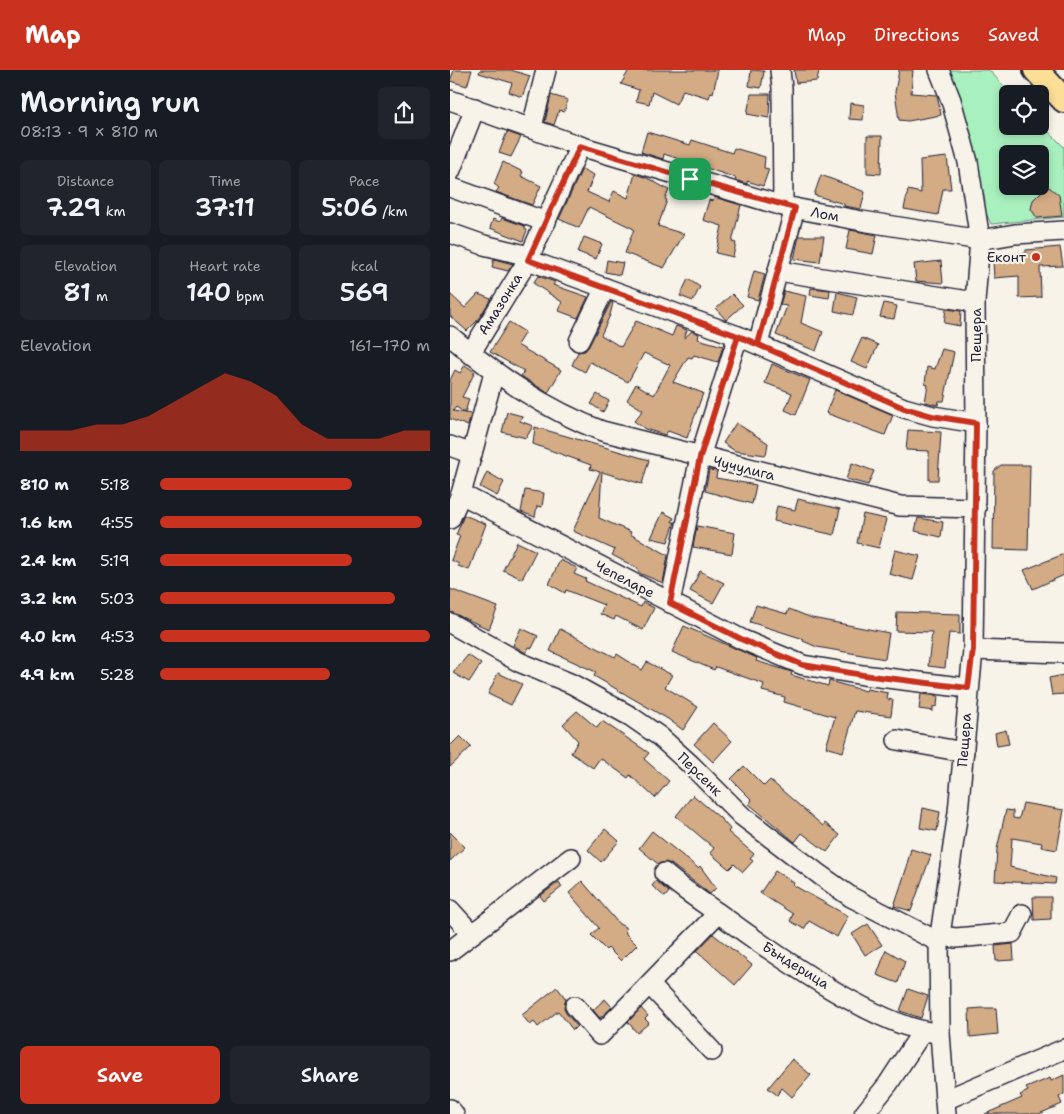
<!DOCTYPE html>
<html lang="en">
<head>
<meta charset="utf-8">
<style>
  body { margin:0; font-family:"Shantell Sans",sans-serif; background:#20242c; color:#f1f3f6; height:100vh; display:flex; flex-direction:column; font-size:19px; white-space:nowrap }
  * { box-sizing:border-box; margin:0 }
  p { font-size:16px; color:#9ea1a6 }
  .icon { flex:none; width:28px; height:28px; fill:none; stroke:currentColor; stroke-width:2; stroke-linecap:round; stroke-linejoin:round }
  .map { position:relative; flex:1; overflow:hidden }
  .side { display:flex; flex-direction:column; background:#171b24; width:450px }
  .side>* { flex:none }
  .controls { position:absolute; left:549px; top:15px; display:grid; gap:10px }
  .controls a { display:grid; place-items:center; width:50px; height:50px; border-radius:8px; background:#171b24; box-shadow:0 2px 8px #0003; font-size:25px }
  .pin { position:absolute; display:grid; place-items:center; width:42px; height:42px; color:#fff; margin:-21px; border-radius:10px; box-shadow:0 2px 8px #0006 }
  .round { display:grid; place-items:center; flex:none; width:52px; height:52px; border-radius:8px; background:#20242c }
  .head { display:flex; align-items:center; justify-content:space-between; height:85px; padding:0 20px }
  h1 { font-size:28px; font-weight:600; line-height:38px }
  .stats { display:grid; grid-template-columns:repeat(3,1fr); gap:8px; height:85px; padding:5px 20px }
  .stats div { display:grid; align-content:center; border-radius:8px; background:#20242c; text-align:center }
  .stats b { font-size:25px; font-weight:600 }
  .stats small { font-size:14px; font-weight:400 }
  .stats p { font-size:14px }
  .chart { height:140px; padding:10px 20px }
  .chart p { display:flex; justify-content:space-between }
  .chart svg { width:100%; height:90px; margin-top:5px; fill:#c8321e; opacity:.7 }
  .button { display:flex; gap:10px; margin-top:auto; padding:10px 20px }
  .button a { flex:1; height:58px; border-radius:8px; background:#c8321e; color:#fff; font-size:20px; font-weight:600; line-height:58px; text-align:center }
  .button a+a { background:#20242c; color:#f1f3f6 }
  ul { padding:0 20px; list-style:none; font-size:16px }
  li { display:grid; grid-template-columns:80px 60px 1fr; align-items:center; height:38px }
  li i { height:12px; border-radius:6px; background:#c8321e }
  header { display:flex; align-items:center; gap:30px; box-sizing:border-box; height:70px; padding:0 25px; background:#c8321e; color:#fff }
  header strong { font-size:24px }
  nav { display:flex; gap:28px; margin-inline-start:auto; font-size:18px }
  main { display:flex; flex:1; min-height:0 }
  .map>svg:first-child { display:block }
</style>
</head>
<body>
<header>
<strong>Map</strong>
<nav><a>Map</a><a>Directions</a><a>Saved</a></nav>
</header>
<main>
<section class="side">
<div class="head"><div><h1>Morning run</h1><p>08:13 · 9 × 810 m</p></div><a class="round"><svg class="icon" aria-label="share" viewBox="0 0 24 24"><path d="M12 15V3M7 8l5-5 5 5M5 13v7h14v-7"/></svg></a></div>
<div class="stats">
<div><p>Distance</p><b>7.29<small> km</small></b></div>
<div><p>Time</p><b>37:11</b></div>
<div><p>Pace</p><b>5:06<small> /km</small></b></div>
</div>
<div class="stats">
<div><p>Elevation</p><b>81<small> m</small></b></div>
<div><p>Heart rate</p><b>140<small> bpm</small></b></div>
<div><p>kcal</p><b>569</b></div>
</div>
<div class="chart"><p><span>Elevation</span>161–170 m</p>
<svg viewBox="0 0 160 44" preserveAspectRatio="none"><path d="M0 44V34L10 34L20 34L30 31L40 31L50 27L60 20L70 13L80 6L90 10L100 17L110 31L120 38L130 38L140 38L150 34L160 34V44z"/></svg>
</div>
<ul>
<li><b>810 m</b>5:18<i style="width:71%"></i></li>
<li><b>1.6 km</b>4:55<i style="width:97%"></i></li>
<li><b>2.4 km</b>5:19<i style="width:71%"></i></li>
<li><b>3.2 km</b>5:03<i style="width:87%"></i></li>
<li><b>4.0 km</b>4:53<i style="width:100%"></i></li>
<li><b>4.9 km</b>5:28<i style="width:63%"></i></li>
</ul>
<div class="button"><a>Save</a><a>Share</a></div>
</section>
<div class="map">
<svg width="614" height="1044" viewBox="0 0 614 1044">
  <rect width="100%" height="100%" fill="#f7f3e8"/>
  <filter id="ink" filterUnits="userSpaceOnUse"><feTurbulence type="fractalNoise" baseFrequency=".02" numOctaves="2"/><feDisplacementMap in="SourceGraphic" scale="10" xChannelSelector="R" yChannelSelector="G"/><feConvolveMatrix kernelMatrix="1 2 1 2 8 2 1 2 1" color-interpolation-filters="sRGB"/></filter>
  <g filter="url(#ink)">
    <path fill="#a8f1be" stroke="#658a7c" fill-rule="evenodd" d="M497,0H539L561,24H558V56H590V53L614,77V147L541,154L534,139ZM558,84H590V116H558Z"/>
    <g fill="#d3ab84" stroke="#22223b">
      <path d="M4,0H22L17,16L0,11Z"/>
      <path d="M30,0H61L80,6L72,27L59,22L62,13L29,3Z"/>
      <path d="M179,0H268L263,23L261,22L259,28L233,20L226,34L202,22L199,34L186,31L189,20L171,14Z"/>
      <path d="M301,0L314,1L311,18L299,16Z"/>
      <path d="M344,0H369L367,11L346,13Z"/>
      <path d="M449,0H463L461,23L487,25L491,45L458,51L449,50L445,22Z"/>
      <path d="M301,24H320L319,48L297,44Z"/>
      <path d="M101,25L118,30L114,42L109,40L104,55L95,52Z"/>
      <path d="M400,33L414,35L413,50L399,49Z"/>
      <path d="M57,62L71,67L61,87L49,83Z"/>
      <path d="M197,62L240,75L242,70L282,83L284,78L315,87L314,98L319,99L313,116L297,111V114L285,110L286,108L214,84L213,89L191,82Z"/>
      <path d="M417,66H432L431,104L417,103Z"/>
      <path d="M497,87L501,119H493L488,145L454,139L458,120L471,123L470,90Z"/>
      <path d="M53,92L73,102L71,106L91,116L82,135L46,122L49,118L44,114Z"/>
      <path d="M132,99L144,105L137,122L159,132L164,121L178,128L185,104L197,108L219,120L215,129L217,130L208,156L234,164L214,198L175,183L184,159L139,137L129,158L109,149Z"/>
      <path d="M371,105L415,122L411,139L394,136V134L364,125Z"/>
      <path d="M599,117L609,125L612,146L587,148L581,139L583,130L591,122Z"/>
      <path d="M264,127L291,135L282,172L286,173L283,187L266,183L272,156L253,150L259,130L263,131Z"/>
      <path d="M52,148L75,156V159L77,160L73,171L40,158L43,149L50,152Z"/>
      <path d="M400,160L427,165L423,184L396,179Z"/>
      <path d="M349,166H374L370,192L344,189Z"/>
      <path d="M134,167L152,174L146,189L128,182Z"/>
      <path d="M610,177L613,196L590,197L591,227L569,228V206L544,208L543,191L547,186L576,183V180Z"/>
      <path d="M44,189L63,194L58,201L42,197Z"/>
      <path d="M157,190L173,193L170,205L155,202Z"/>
      <path d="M491,191L493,213L466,211L464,194Z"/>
      <path d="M304,201L315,204L308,230L297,227Z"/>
      <path d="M88,206L105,212L103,215L138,227L128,248L109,241L112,232L83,213Z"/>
      <path d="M238,209L250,217L243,231L230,226Z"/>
      <path d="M361,218L380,220L379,228L360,225Z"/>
      <path d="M334,221L356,226L351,253L373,262L366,281L326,265L337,236L330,235Z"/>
      <path d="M387,222L407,227L403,245L384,241Z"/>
      <path d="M0,224L15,238L28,224L41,229L27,251L17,261L0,246Z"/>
      <path d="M282,224L293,235L276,250L266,239Z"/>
      <path d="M161,232L163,233L160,245L151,265L171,277L186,251L222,266L226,256L237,260L234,268L242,261L249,264L248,269L273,276L268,292L244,285L242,288L238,287L223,312L253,323L237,368L218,361L215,365L195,359L184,351L193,340L177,330L186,314L204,325L220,295L194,283L178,312L140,292L135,302L122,295L128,282L135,281L139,276Z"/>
      <path d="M434,233L447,236L444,249L430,247Z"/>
      <path d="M496,239L511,241L510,256L494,253Z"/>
      <path d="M59,252L75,262L67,275L111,300L98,323L71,306L74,301L40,282Z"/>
      <path d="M412,268L428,275L417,299L401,292Z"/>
      <path d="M492,279L504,282L494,331H489L488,335L475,332L478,315L475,314L477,297L485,299Z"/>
      <path d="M322,294L360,310L346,345L335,340L342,323L315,313Z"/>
      <path d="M15,295L25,302L12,327L19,329L15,343L6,337L3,341L21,344L18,356L0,349V310L5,300L10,303Z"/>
      <path d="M385,320L443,345L435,365L376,343Z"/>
      <path d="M147,324L159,331L153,342L141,334Z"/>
      <path d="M57,342L72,346L70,351L83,356L76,368L52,362Z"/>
      <path d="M286,353L318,373L316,385L285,381L273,373Z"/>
      <path d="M85,357L199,390L192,414L152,402L149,448L181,462L180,464L218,485L213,513L189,503L187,498L162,485L165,480L123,461L150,402L140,399L141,395L83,374Z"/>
      <path d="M458,360L491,362L488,410H479V381L456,380Z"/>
      <path d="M402,393L424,401L418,415L396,409Z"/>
      <path d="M551,395H580L578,480L543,479L544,401Z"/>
      <path d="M259,400L267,401L266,408L306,415L302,434L255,421Z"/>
      <path d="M37,402L54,412L47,426L30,417Z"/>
      <path d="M75,420L94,423L92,437L87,436L85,447L71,442Z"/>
      <path d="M348,429L390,439L384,465L324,451L327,436L345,440Z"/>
      <path d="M213,442L224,448L222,452H225L218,472L201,468Z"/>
      <path d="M413,444L436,449L429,478L407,473Z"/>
      <path d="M14,445L36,454L19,500L8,496L9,494L1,490L10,466L6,465Z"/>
      <path d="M468,448L493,452L491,467L465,461Z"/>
      <path d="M247,456L285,463L282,484L243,477Z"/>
      <path d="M67,472L86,481L72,509L53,500Z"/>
      <path d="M445,480L470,486L463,510L439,504Z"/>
      <path d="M614,484V505L583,519L574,500Z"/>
      <path d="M110,490L127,498L124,504L136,509L135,511L191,537L193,532L204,538L193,560L166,546L164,550L150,544L154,535L116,520L115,523L99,514Z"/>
      <path d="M250,501L274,513L263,533L240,521Z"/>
      <path d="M0,519L48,537L39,559L0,542Z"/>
      <path d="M306,535L337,544L339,539L362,548L439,563L435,589L367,577L353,571L354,569L300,552Z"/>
      <path d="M447,542L510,544V564L499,563L495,598L478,596L482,562L446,561Z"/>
      <path d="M234,556L307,588L306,591L342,602L341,605L378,616L379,611L416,621L417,619L438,623L437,629L443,630L441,646L405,641L393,682L376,677L385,647L334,632L335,627L312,621L314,614L266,597L264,600L222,582Z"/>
      <path d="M71,558L88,566L82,578L79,577L76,583L63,575Z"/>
      <path d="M110,559L165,587L167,584L192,600L197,592L222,605L215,617L248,637L233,660L218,649L144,606L146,602L100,581Z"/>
      <path d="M18,585L31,594L19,612L3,603Z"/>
      <path d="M48,603L72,614L61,635L38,624Z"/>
      <path d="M614,605V624L602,625L599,608Z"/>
      <path d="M471,624L488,626L487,636L483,637V641L469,639Z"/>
      <path d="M127,641L147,658L152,651L199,683L194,689L219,711L205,728L180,705L178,708L150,688L143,698L121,683L128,671L113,654Z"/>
      <path d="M263,653L282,671L263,692L244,674Z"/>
      <path d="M556,660L559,674L547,676L545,663Z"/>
      <path d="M10,666L21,677L0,697V676Z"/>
      <path d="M294,696L314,716L320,710L373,756L375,753L390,765L377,782L352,763L345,772L299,734L302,730L281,709Z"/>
      <path d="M243,725L270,748L280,759L278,762L304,784L300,789L303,791L293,802L284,794L279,799L260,783L264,778L226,746Z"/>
      <path d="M573,733L614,740L607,780L591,777L592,773L562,768L560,797L606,808L605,814L545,811L547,779L556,740L563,741V748L569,749Z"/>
      <path d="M473,738L490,742L487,761L470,758Z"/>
      <path d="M155,759L169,771L151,792L138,780Z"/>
      <path d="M202,761L248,798L250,796L266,818L260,824L221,794L216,792L208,794L189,778Z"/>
      <path d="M0,762L15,777L0,791Z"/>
      <path d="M461,779L481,785L461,841L444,836L458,794H457Z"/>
      <path d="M325,801L344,813L343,815L398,846L387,867L359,851L354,859L340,851L343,844L310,823Z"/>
      <path d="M132,811L169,854L175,857L176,864L187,875L171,891L158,878L156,880L141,865L149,858L119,823Z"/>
      <path d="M206,811L219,822L215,827L202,816Z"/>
      <path d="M109,812L112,817L94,831L90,826Z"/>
      <path d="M583,827H601V849L584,850Z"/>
      <path d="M418,854L432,875L415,885L402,864Z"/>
      <path d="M263,864L302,895L285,915L247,881Z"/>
      <path d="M563,874L564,890L546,891L545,876Z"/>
      <path d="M436,880L455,891L448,913L427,905Z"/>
      <path d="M107,917L116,929L114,938L116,943L127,956L123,960L108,941L88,957L84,952L80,955L72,945Z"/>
      <path d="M458,919L478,926L471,948L450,941Z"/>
      <path d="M155,929L162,937L150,948L143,940Z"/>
      <path d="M191,938L198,946L195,949L199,953L187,963L178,952Z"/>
      <path d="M533,938H546L548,964L520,967L519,939Z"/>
      <path d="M342,989L361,1005L342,1027L332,1018L327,1025L318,1018Z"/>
      <path d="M614,1005V1024L609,1027L612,1034L589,1044H535L572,1028L570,1025L578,1021L576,1018L600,1008L601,1011Z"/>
    </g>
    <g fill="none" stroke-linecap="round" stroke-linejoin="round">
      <defs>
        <g id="minor">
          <path d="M330,0L332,18L333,136"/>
          <path d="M489,0L501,30L518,92L530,170L525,232L526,353L523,580L508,742L489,872L490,963L496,1044"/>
          <path d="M0,30L130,76L333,136L412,151L530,170L565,164L614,161"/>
          <path d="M82,57L96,0"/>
          <path d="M0,102L25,38"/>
          <path d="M0,117L96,152"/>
          <path d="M0,163L34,175L79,186"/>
          <path d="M78,190L288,266L454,338L483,346L526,353"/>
          <path d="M328,201L525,232"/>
          <path d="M0,266C47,306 95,339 152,361L450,436L526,438"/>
          <path d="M129,271L155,218"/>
          <path d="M308,274L345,138"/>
          <path d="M20,284L78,190L130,76"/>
          <path d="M0,376L22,384"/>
          <path d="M11,424L293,570L353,595L413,605L518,618"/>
          <path d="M0,449L11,424L44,303"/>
          <path d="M220,533L250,387L288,266"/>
          <path d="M0,553L69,592L122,614L180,646L209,666L241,695L292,746L370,805L401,827L489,872"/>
          <path d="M523,580L614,583"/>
          <path d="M447,670L514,682"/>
          <path d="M214,803C233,820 254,833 275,848C323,883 432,961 490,963"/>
          <path d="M0,840L21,863"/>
          <path d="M490,866L506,868L562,863L572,844"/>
          <path d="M0,881L121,788"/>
          <path d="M200,915L262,981"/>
          <path d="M125,936L150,965L268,843"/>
          <path d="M495,1030L614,979"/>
          <path d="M0,1039L4,1044"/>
          <path d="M414,1044L438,1014L472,962"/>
        </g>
        <path id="major" d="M586,0L614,30"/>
      </defs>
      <use href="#minor" stroke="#22223b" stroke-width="22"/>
      <use href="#major" stroke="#22223b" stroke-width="28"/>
      <use href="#minor" stroke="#f7f3e8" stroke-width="19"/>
      <use href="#major" stroke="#fcde96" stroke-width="24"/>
    </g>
  </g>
  <g fill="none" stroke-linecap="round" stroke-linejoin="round" filter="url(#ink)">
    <defs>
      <path id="route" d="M240,109L345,138L308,274L288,266L250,387L220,533L293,570L353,595L413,605L518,618L523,580L526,353L482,346L454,338L288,266L78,190L130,76L240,109"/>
    </defs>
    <use href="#route" stroke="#fff" stroke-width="10"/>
    <use href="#route" stroke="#c8321e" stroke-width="6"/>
  </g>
  <circle fill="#c8321e" stroke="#f7f3e8" stroke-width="2" cx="586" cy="187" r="5"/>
  <g text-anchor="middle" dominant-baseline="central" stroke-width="4.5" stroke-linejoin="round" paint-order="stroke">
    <g font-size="14" fill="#22223b" stroke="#f7f3e8">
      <text transform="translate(375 144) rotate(11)">Лом</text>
      <text transform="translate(50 234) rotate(-58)">Амазонка</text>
      <text transform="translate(526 265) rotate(-90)">Пещера</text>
      <text transform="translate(294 398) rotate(14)">Чучулига</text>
      <text transform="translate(175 509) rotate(27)">Чепеларе</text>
      <text transform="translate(514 670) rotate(-86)">Пещера</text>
      <text transform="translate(250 704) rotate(44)">Персенк</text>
      <text transform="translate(346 895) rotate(32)">Бъндерица</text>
    </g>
    <g font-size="14" fill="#22223b" stroke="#f7f3e8" text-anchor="end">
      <text x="576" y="187">Еконт</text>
    </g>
  </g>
</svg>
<div class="controls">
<a><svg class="icon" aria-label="locate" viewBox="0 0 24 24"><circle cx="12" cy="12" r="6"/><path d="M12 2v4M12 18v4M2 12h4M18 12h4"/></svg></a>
<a><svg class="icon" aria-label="layers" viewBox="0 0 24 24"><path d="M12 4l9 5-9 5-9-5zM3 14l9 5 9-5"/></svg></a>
</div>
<div class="pin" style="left:240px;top:109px;background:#1e9e55"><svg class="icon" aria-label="arrive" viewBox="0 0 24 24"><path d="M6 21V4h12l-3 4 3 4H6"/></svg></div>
</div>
</main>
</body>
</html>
